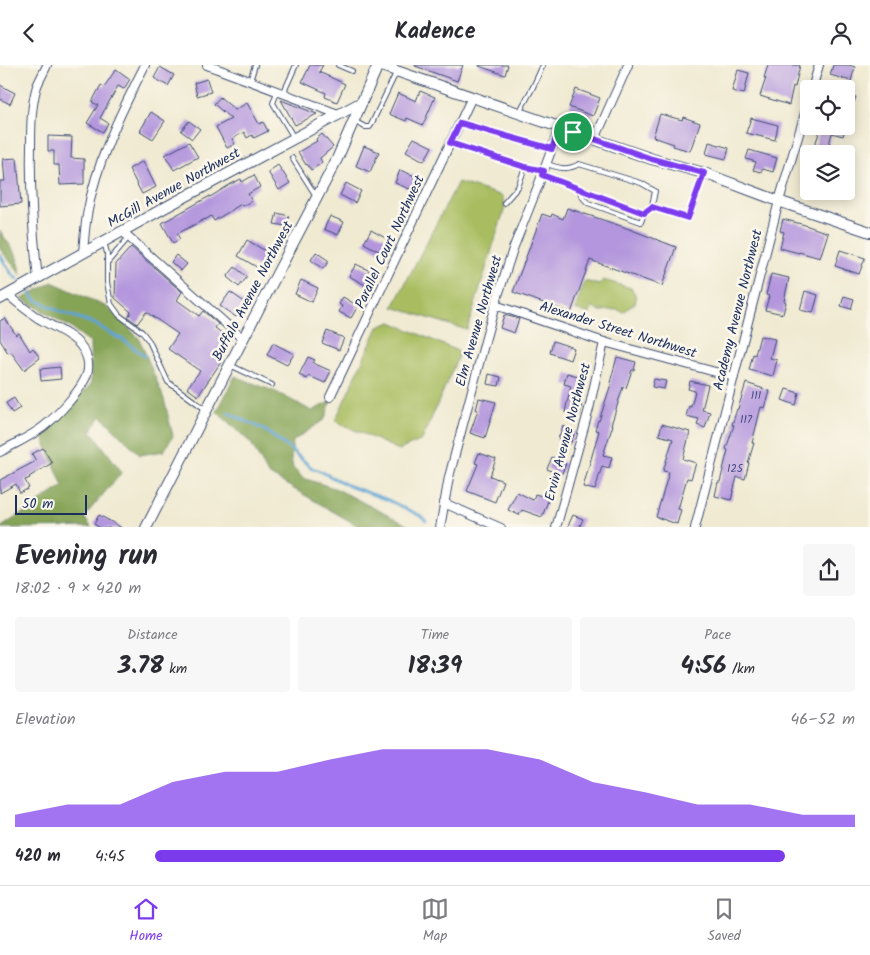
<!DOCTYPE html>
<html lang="en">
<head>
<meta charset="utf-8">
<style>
  body { margin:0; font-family:Kalam,sans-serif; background:#f7f7f7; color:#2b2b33; height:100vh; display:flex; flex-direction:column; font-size:19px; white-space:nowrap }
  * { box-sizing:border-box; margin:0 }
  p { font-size:16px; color:#7c7c81 }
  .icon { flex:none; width:28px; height:28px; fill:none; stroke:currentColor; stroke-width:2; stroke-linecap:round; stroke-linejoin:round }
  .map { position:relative; height:462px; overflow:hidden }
  .sheet { display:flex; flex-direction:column; background:#fff; flex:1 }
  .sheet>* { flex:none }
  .tools { position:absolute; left:800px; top:15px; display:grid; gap:10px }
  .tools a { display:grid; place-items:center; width:55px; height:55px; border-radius:5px; background:#fff; box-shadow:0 2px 12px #0003; font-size:25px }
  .scale { position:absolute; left:15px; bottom:12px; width:72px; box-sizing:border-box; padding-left:5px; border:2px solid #1b2f5e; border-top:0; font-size:14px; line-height:18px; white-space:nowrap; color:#1b2f5e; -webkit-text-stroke:4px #fbf7ec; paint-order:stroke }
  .pin { position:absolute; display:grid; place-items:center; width:42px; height:42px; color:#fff; margin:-21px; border:2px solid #fff; border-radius:50%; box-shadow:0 1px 5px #0007 }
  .round { display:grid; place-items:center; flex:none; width:52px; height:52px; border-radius:5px; background:#f7f7f7 }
  .headline { display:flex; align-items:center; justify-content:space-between; height:85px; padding:0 15px }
  h1 { font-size:28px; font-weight:700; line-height:38px }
  .metrics { display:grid; grid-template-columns:repeat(3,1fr); gap:8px; height:85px; padding:5px 15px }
  .metrics div { display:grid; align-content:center; border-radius:5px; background:#f7f7f7; text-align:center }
  .metrics b { font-size:25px; font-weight:700 }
  .metrics small { font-size:14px; font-weight:400 }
  .metrics p { font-size:14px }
  .chart { height:140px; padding:10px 15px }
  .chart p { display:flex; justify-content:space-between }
  .chart svg { width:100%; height:90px; margin-top:5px; fill:#7c3aed; opacity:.7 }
  ul { padding:0 15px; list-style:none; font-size:16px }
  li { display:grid; grid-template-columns:80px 60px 1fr; align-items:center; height:38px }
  li i { height:12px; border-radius:6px; background:#7c3aed }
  header { display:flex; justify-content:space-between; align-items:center; height:65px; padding:0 15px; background:#fff; font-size:22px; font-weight:700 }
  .dock { display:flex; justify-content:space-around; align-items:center; height:70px; border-top:1px solid #e1e1e2; background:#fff; font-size:14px; color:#7c7c81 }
  .dock a { display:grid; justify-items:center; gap:2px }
  .dock .current { color:#7c3aed }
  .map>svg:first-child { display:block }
</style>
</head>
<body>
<header><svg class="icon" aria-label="back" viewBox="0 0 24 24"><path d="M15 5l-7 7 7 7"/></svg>Kadence<svg class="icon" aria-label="person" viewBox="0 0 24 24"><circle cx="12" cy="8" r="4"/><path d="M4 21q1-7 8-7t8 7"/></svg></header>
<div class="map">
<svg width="870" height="463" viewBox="0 0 870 463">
  <rect width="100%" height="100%" fill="#fbf7ec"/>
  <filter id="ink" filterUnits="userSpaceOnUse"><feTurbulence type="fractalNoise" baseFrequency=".02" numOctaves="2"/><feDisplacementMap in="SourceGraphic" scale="10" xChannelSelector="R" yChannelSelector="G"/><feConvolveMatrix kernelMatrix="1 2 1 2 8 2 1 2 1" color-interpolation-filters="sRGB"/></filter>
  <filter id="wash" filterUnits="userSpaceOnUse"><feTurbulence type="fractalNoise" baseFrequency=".0096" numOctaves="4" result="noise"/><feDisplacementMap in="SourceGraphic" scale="20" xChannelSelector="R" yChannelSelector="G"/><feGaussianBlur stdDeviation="1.12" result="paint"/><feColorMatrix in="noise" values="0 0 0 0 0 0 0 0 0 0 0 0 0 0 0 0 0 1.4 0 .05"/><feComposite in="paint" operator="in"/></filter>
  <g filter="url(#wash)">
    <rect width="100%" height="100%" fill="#f0ead2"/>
    <g fill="#a9bd61" stroke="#627660">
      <path d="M458,117L502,131L505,142L467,265L393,242Z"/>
      <path d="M603,215L631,223L635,229L636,237L624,247C620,246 616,244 612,245C602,245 601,249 592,242L590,249L575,244L585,216L599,220Z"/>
      <path d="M391,257L460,287L422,375L399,385L335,356L378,262Z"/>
    </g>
    <g fill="#86a457" stroke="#506a5a">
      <path d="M0,166L16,189L21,210L0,184Z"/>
      <path d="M52,217L107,242L139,273L164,334L173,371L164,386L140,390L101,351L91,366L122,407L84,452L91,462L0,463L63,421L42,370L91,319L90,277L70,262L22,234Z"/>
      <path d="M235,311L276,327L312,346L331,336L325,354L293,376L291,393L293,403L303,413L337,424L411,462H360L268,409L251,378L217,347Z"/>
    </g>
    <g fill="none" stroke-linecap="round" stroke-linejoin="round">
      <g stroke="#5da3d3" stroke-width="3">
        <path d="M0,190L11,208L18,215"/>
        <path d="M30,228L36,235L61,247L93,258L117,272L122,274L145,291"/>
        <path d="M228,348L263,364L290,384L313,404H316L349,421L388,435L421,451L426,456"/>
      </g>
    </g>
    <g id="blocks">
      <g fill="#b396dd">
        <path d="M310,0H323L319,7L345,19L337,37L325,32L326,28L302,17Z"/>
        <path d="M415,0H463L457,16L415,1Z"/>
        <path d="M479,0H508L505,10L479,1Z"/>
        <path d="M768,0H800L795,22L793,21L789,40L760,31L766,13H764Z"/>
        <path d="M833,0H849L855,2L851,16L830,10Z"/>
        <path d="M160,2L174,10L168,21L154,13Z"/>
        <path d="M116,4L130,14L124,24L118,21L100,53L108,58L103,67L87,58L98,40L92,37L101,20L104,22Z"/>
        <path d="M738,5L749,8L744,29L732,26Z"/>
        <path d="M207,14L211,27L197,31L194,18Z"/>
        <path d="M0,20L15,28L10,39L0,34Z"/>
        <path d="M576,24L600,33L593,51L569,42Z"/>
        <path d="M420,26L435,32L423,60L407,53L406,56L389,49L398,28L416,36Z"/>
        <path d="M846,29L856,32L847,55H846Z"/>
        <path d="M220,32L235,45L247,38L259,59L263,57L268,66L254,73L252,70L247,73L244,67L232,74L235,79L227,83L216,62L231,54L214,39Z"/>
        <path d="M281,35L317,49L295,60Z"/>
        <path d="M151,47L165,56L153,74L140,66Z"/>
        <path d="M660,49L682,55L683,52L700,58L690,86L673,81L674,79L653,72Z"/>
        <path d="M751,53L778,60L775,75L746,68Z"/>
        <path d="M189,56L200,64L192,74L181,66Z"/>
        <path d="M816,61H846L843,71L832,68L827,87L814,83L820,65L816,63Z"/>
        <path d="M322,69L333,82L320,93L322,98L311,105L307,99L306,100L298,87L317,76L316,74Z"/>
        <path d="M48,71L72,72L71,93L84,94V119L60,120L59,100H54V86H48Z"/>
        <path d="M414,73L432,82L424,96L406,86Z"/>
        <path d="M189,77L198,92L174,105L165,90Z"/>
        <path d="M709,77L729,83L726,94L706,89Z"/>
        <path d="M364,81L379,87L370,107L356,101Z"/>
        <path d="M749,85L777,93L773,107L763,104L761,107L753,105L756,97L746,94Z"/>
        <path d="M17,93L21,139L0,141V116H5L3,94Z"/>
        <path d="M143,96L156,122L142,129L129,104Z"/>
        <path d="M278,100L290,118L279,125L268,107Z"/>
        <path d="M400,105L417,112L412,125L395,118Z"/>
        <path d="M254,110L260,122L248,129L252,136L242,141L241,139L214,156L211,151L205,155V154L177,169L180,174L173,178L162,158L210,131V132L231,119L241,114L242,117Z"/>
        <path d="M346,118L361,126L355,138L340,130Z"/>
        <path d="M567,143L624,162L676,182L662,221L590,195L571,248L513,227L542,149L551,152L552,149L563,154Z"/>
        <path d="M277,148L289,151L286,161L274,159Z"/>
        <path d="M330,151L344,157L338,170L324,164Z"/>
        <path d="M783,154L805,160L828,168L820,193L799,187V188L780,183L784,167L780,166Z"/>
        <path d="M371,165L389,175L382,188L364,178Z"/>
        <path d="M247,175L269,188L260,204L238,191Z"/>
        <path d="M131,182L182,227L177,235L199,251L203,246L218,259L215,263L231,275L218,294L221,297L198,331L187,323L200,306L168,284L178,269L146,247L137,259L128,252L131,247L115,233L116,199Z"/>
        <path d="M840,185L865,193L859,209L835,201Z"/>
        <path d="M316,187L329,196L323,204L311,195Z"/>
        <path d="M176,190L187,199L181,206L171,197Z"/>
        <path d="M356,199L374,208L367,221L349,211Z"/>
        <path d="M235,202L247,212L239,222L227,212Z"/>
        <path d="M771,209L789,213L784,236L786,237L783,249L765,245L769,231L766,230Z"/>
        <path d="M301,215L318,223L312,237L295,229Z"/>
        <path d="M805,226L818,230L813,248L800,245Z"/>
        <path d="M230,227L246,238L236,252L220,241Z"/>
        <path d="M844,231L854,234L851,244L841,241Z"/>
        <path d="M343,232L358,241L351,253L339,247L342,241L339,239Z"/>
        <path d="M504,250L519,254L514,268L500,263Z"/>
        <path d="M5,253L16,270L19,268L30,286L33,283L40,293L24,305L11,287L8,288L0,275V256Z"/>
        <path d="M327,266L344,273L339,285L322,278Z"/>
        <path d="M760,271L775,274L770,293L777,295L773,311L749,305L753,289L755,290Z"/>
        <path d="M553,276L574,283L570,295L550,288Z"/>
        <path d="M273,278L294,289L287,300L267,290Z"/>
        <path d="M308,292L315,295L313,298L331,306L325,318L309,311L307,314L299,310Z"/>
        <path d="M617,292L636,297L634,305H632L626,323L623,322L611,360H613L603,390L612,392L609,403L602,401L595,425L583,422L599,366L595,365L598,355L599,356L611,319L610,318Z"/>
        <path d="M60,302L61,314L41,316L40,304Z"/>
        <path d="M567,308L585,313L579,336L582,337L580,350L565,347L571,321L564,319Z"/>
        <path d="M489,309L501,312L499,321L487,319Z"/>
        <path d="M654,314L666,316L664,324L652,322Z"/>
        <path d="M690,316L708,320L702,345L710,347L705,363L697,360L699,354L686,351L689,341L691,342L695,326L688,324Z"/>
        <path d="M746,318L770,326L765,343L761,342L752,378H754L748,398H749L745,414L737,412L731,435L715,431L718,417H720L728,385L726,384L734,360H732L737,344H738Z"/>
        <path d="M786,324L799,328L796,340L782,335Z"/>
        <path d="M14,333L20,343L12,348L6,338Z"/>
        <path d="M479,333L496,337L485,373L470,368L478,345H476Z"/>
        <path d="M662,359L690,367L683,394L696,398L691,414L687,413L678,444L681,445L677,459L656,452L669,407L663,406L673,374L659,370Z"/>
        <path d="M563,361L575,367L570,379L558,374Z"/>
        <path d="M43,383L52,398L29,412L30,413L25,415L29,423L20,428L16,419L0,428V415L36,396L32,389Z"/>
        <path d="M479,388L496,394L490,411L503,416L495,437L467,426L478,399L475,398Z"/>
        <path d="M552,392L566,399L561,410L547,404Z"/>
        <path d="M517,427L533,435L535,429L549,433L542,452L522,445L519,450L508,445Z"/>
        <path d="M99,450L122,463H100L94,459Z"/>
        <path d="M573,450L583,454L579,463H567Z"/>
      </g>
    </g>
  </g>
  <g filter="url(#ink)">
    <use href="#blocks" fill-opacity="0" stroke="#3b4b6f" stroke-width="1"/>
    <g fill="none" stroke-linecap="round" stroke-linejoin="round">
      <defs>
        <g id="service">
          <path d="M338,0L352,6"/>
          <path d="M250,16L255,0"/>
          <path d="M277,27L273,38L294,73"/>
          <path d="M283,29L296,0"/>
          <path d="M520,46L533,22L543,0"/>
          <path d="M354,56L365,62H370L396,8"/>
          <path d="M459,58L551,84"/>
          <path d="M450,78L525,102L543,106"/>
          <path d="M292,93L316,131"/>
          <path d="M542,110L644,148L652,141L655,126L641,118L579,99C567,106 558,103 547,99"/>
          <path d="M578,123L584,134L588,138L641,157L644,148"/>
          <path d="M504,138L518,122L525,102"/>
          <path d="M652,141L689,153L704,108"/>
          <path d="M129,172L107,198V217L111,239L119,250L142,267L149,276L168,317L205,344"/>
          <path d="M104,177L107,188V198"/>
          <path d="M230,300L272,320"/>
        </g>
        <g id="minor">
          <path d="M207,0L338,49"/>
          <path d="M812,24L819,0"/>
          <path d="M595,74L628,0"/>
          <path d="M122,166L243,274"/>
          <path d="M83,188C84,176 85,162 87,150C96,97 121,47 145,0"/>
          <path d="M38,214C33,170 30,126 31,82C31,62 31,41 37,21C40,14 44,7 47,0"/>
          <path d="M495,240L604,277L734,312"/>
          <path d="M330,332L472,32"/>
          <path d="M0,387C14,379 30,372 43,362C56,352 82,325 87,309C90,299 87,288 80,280C71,269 51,261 38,253C27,246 18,238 8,230"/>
          <path d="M444,438L501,463"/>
          <path d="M440,463L449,412L485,276L495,240L513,184L538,121L560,62"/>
          <path d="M556,463L589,344L604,277"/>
          <path d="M695,463L779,136L809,35"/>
        </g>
        <g id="tertiary">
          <path d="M379,0L652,94L704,108L784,138L870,167"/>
          <path d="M0,234L166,142L362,37"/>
          <path d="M146,463L243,274L337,94L378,0"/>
        </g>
      </defs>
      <use href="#service" stroke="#3b4b6f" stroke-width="6"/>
      <use href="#minor" stroke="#3b4b6f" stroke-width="10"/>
      <use href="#tertiary" stroke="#3b4b6f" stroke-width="12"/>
      <use href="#service" stroke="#fff" stroke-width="4"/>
      <use href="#minor" stroke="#fff" stroke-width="8"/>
      <use href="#tertiary" stroke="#fff" stroke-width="10"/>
    </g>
  </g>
  <g fill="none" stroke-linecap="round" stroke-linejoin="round" filter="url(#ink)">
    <defs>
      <path id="route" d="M460,58L552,84L560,62L652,94L704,108L688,153L652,142L644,148L542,110L544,106L525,102L450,78Z"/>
    </defs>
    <use href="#route" stroke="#fff" stroke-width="10"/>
    <use href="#route" stroke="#7c3aed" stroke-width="6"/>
  </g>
  <g text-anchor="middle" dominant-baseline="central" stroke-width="5" stroke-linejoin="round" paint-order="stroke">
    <g font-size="11" fill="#41497e">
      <text x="756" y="331">111</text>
      <text x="746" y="355">117</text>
      <text x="735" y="404">125</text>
    </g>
    <g font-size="14" fill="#1b2f5e" stroke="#fbf7ec">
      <text transform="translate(174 123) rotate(-29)">McGill Avenue Northwest</text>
      <text transform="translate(390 177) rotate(-65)">Parallel Court Northwest</text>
      <text transform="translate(253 226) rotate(-62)">Buffalo Avenue Northwest</text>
      <text transform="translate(738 245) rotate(-76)">Academy Avenue Northwest</text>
      <text transform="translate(479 256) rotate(-74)">Elm Avenue Northwest</text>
      <text transform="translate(618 265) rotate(17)">Alexander Street Northwest</text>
      <text transform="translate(568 367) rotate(-75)">Ervin Avenue Northwest</text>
    </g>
  </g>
</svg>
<div class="tools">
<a><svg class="icon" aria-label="locate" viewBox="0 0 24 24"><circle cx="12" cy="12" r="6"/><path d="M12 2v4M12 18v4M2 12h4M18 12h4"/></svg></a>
<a><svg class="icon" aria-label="layers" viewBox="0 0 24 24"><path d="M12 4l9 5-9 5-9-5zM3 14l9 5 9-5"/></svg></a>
</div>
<div class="scale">50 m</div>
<div class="pin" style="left:573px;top:67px;background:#1e9e55"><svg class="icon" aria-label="arrive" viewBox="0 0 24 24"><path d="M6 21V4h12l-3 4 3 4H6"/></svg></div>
</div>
<section class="sheet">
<div class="headline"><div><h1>Evening run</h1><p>18:02 · 9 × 420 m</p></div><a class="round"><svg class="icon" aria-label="share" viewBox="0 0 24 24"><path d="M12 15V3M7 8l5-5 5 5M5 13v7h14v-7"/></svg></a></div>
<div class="metrics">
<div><p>Distance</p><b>3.78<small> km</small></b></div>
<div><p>Time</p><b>18:39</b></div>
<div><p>Pace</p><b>4:56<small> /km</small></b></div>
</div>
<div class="chart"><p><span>Elevation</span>46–52 m</p>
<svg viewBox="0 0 160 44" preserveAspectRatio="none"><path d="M0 44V38L10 33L20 33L30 22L40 17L50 17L60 11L70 6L80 6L90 6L100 11L110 22L120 27L130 33L140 33L150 38L160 38V44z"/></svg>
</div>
<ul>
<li><b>420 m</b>4:45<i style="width:90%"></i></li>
</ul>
</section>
<nav class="dock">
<a class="current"><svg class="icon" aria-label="home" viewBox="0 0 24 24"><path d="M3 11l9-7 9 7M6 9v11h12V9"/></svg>Home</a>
<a><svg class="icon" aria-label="map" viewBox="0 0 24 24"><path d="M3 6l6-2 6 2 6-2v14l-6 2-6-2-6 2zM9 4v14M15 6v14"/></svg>Map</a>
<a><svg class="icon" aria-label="saved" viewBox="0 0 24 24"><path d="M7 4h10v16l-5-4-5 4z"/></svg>Saved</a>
</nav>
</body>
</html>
